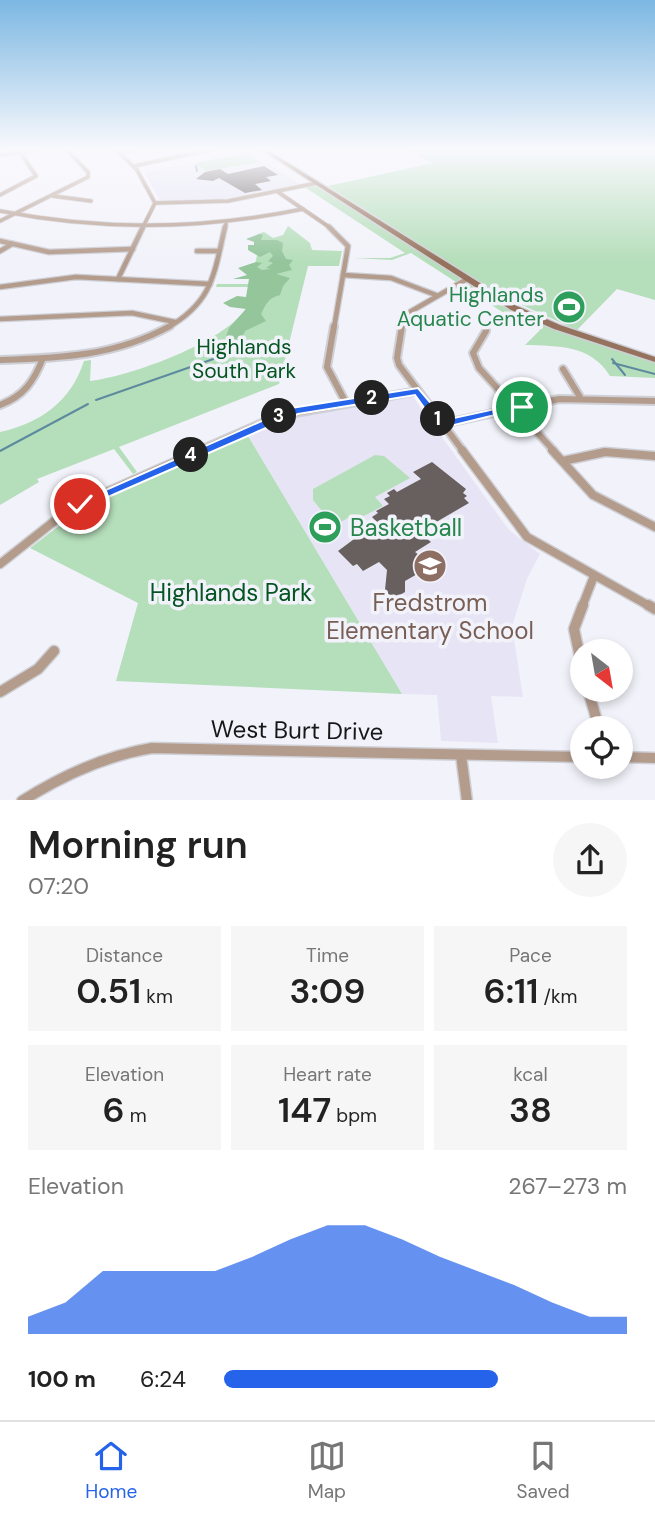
<!DOCTYPE html>
<html lang="en">
<head>
<meta charset="utf-8">
<style>
  body { margin:0; font-family:"DM Sans",sans-serif; background:#f6f6f6; color:#222; height:100vh; display:flex; flex-direction:column; font-size:26px; white-space:nowrap }
  * { box-sizing:border-box; margin:0 }
  p { font-size:23px; color:#767676 }
  .icon { flex:none; width:38px; height:38px; fill:none; stroke:currentColor; stroke-width:2; stroke-linecap:round; stroke-linejoin:round }
  .map { position:relative; height:800px; overflow:hidden }
  .panel { display:flex; flex-direction:column; background:#fff; flex:1 }
  .panel>* { flex:none }
  .needle { width:46px; rotate:149deg }
  .fabs { position:absolute; left:570px; top:639px; display:grid; gap:14px }
  .fabs a { display:grid; place-items:center; width:63px; height:63px; border-radius:50%; background:#fff; box-shadow:0 4px 10px #0003; font-size:35px }
  .pin { position:absolute; display:grid; place-items:center; width:60px; height:60px; color:#fff; margin:-30px; border:4px solid #fff; border-radius:50%; box-shadow:0 2px 7px #0007 }
  .km { position:absolute; width:35px; height:35px; margin:-18px; border-radius:50%; background:#222; color:#fff; font-size:19px; line-height:35px; text-align:center }
  .round { display:grid; place-items:center; flex:none; width:74px; height:74px; border-radius:37px; background:#f6f6f6 }
  .headline { display:flex; align-items:center; justify-content:space-between; height:119px; padding:0 28px }
  h1 { font-size:38px; font-weight:600; line-height:52px }
  .stats { display:grid; grid-template-columns:repeat(3,1fr); gap:10px; height:119px; padding:7px 28px }
  .stats div { display:grid; align-content:center; border-radius:0px; background:#f6f6f6; text-align:center }
  .stats b { font-size:35px; font-weight:600 }
  .stats small { font-size:19px; font-weight:400 }
  .stats p { font-size:19px }
  .chart { height:196px; padding:14px 28px }
  .chart p { display:flex; justify-content:space-between }
  .chart svg { width:100%; height:126px; margin-top:7px; fill:#2563eb; opacity:.7 }
  ul { padding:0 28px; list-style:none; font-size:23px }
  li { display:grid; grid-template-columns:112px 84px 1fr; align-items:center; height:52px }
  li i { height:18px; border-radius:9px; background:#2563eb }
  .dock { display:flex; justify-content:space-around; align-items:center; height:98px; border-top:2px solid #e0e0e0; background:#fff; font-size:19px; color:#767676 }
  .dock a { display:grid; justify-items:center; gap:4px }
  .dock .current { color:#2563eb }
  .map>svg:first-child { display:block }
</style>
</head>
<body>
<div class="map">
<svg width="655" height="801" viewBox="0 0 655 801">
  <rect width="100%" height="100%" fill="#f2f2fa"/>
  <g fill="#e7e5f5">
    <path d="M251,152L300,184L223,199L160,200L144,172Z"/>
    <path d="M413,397L509,530L540,554L527,579L512,626L523,697L491,696L498,743L441,741L437,695L402,694L248,436L293,417Z"/>
  </g>
  <g fill="#b5deba">
    <path d="M407,150H655V300L617,289L577,330L502,296L328,186L433,163Z"/>
    <path d="M246,153L260,162L205,171L196,163Z"/>
    <path d="M312,186L321,187L461,278L456,282L411,253L392,260L354,258H390L405,253L306,188Z"/>
    <path d="M288,226L310,243L312,250L342,251L339,266H308L279,384L119,447L137,472L133,474L114,449L37,479L39,482L0,505V432C41,423 71,401 84,361L91,360L90,381C128,377 226,342 246,308C249,302 249,294 250,287H216L217,284H251L261,236L258,234L264,232L273,238L283,235Z"/>
    <path d="M463,283L471,284L552,327L655,362V378L610,376C591,345 559,346 525,345L540,330L504,313L460,285Z"/>
    <path d="M248,436L402,694L116,681L138,603L30,548L77,512Z"/>
    <path d="M375,455L384,456L410,478L375,497L383,506L356,520L351,516L334,526L313,500V489Z"/>
  </g>
  <path fill="#94c59b" d="M259,234L263,235L261,240H277L283,243L282,251L286,259L293,260L289,265L292,270L276,274L290,278L283,286L280,295C268,298 266,304 261,314L266,321L245,331L239,344L227,348L223,345L229,328L246,309L230,307L223,303L237,296L246,297L249,279H233L247,275L238,268L256,262L262,263L257,267L262,270L271,269L266,268L273,263L268,261L273,256L270,252L260,257L248,250V245H254V242L246,239Z"/>
  <g fill="none" stroke-linecap="round" stroke-linejoin="round">
    <g stroke="#5d8a9f" stroke-width="2">
      <path d="M196,166L197,171"/>
      <path d="M612,359L625,375"/>
      <path d="M613,363L655,374"/>
      <path d="M96,400L222,356"/>
      <path d="M0,451L88,404"/>
    </g>
  </g>
  <g fill="#68605f">
    <path d="M264,166L278,175L266,177L271,181L255,184L262,190L245,193L219,178L213,181L196,179L205,172L220,169L228,174Z"/>
    <path d="M432,462L466,489L463,493L467,496L464,498L469,503L426,528L433,534L426,538L431,542L415,552L419,555L415,558L426,569L405,581V592L393,599L385,590L387,570L379,562L363,571L357,564L353,566L338,551L377,522L372,517L378,513L376,511L389,504L384,499L390,496L387,493L394,489L397,492L421,479L413,472Z"/>
  </g>
  <g fill="none" stroke-linecap="round" stroke-linejoin="round">
    <defs>
      <g id="minor-far4">
        <path d="M117,150L137,170L155,203L142,229"/>
        <path d="M119,152L133,150"/>
        <path d="M0,155L37,150"/>
        <path d="M134,166L209,150"/>
        <path d="M278,192L332,229"/>
        <path d="M0,195L36,176L20,152"/>
        <path d="M53,196L91,201"/>
        <path d="M155,203L228,201L317,183"/>
        <path d="M0,211C102,231 201,230 303,209"/>
        <path d="M0,221L88,177V172L67,150"/>
        <path d="M225,229L226,224"/>
      </g>
      <g id="minor-far3">
        <path d="M329,227L348,246L334,328"/>
        <path d="M0,241L49,252L133,249"/>
        <path d="M0,251L12,244"/>
        <path d="M197,251H219"/>
        <path d="M343,275L391,278L436,295"/>
        <path d="M118,279L143,227"/>
        <path d="M0,287L76,277L210,284"/>
        <path d="M0,319L132,313L175,322"/>
        <path d="M167,328C213,302 214,274 225,227"/>
        <path d="M401,328L403,316L467,279"/>
      </g>
      <g id="minor-far2">
        <path d="M334,326L327,367L346,403"/>
        <path d="M402,326L397,358L399,365L463,451"/>
        <path d="M486,331L473,353L479,368L554,451"/>
        <path d="M0,360C61,358 116,356 170,326"/>
        <path d="M563,369L580,397"/>
        <path d="M0,405C24,396 34,381 43,358"/>
        <path d="M442,424L559,399L655,401"/>
        <path d="M198,451L278,416L418,391"/>
      </g>
      <g id="minor-far1">
        <path d="M462,450L527,537L651,607"/>
        <path d="M552,450L593,495L655,527"/>
        <path d="M563,461L605,452L655,456"/>
        <path d="M0,564L71,508L202,450"/>
        <path d="M582,607L594,576"/>
      </g>
      <g id="minor">
        <path d="M648,605L655,609"/>
        <path d="M583,671L574,629L583,605"/>
        <path d="M588,690L599,728"/>
        <path d="M0,692L38,669L54,651"/>
        <path d="M461,755L467,801"/>
        <path d="M621,757L655,758"/>
        <path d="M22,801C63,775 104,756 152,748L583,757"/>
      </g>
      <path id="secondary" d="M262,150H267L517,306L560,325L655,357V362L554,329L511,310Z"/>
    </defs>
    <use href="#minor-far4" stroke="#cfcfd6" stroke-width="5"/>
    <use href="#minor-far3" stroke="#cfcfd6" stroke-width="7"/>
    <use href="#minor-far2" stroke="#cfcfd6" stroke-width="10"/>
    <use href="#minor-far1" stroke="#cfcfd6" stroke-width="11"/>
    <use href="#minor" stroke="#cfcfd6" stroke-width="13"/>
    <use href="#secondary" stroke="#cfcfd6" stroke-width="3"/>
    <use href="#minor-far4" stroke="#b49c8d" stroke-width="3.5"/>
    <use href="#minor-far3" stroke="#b49c8d" stroke-width="4.5"/>
    <use href="#minor-far2" stroke="#b49c8d" stroke-width="6"/>
    <use href="#minor-far1" stroke="#b49c8d" stroke-width="8"/>
    <use href="#minor" stroke="#b49c8d" stroke-width="10"/>
    <use href="#secondary" fill="#94725d" fill-rule="evenodd"/>
  </g>
  <linearGradient id="sky" x2="0" y2="1"><stop stop-color="#7cb7e2"/><stop offset="0.57" stop-color="#f9f9fd"/><stop offset="1" stop-color="#f9f9fd" stop-opacity="0"/></linearGradient>
  <rect width="655" height="262" fill="url(#sky)"/>
  <path fill="#2563eb" stroke="#fff" stroke-width="2" d="M418,388L445,420L522,403L528,407L442,428L438,427L415,395L298,414L85,507H76L74,504L291,408Z"/>
  <defs>
    <symbol id="stadium-disc" viewBox="-11 -11 22 22"><circle r="9.5" fill="#2e9e5b" stroke="#f2f2fa"/><path d="M0-5a6.5 5 0 1 0 0 10a6.5 5 0 1 0 0-10ZM-3.5-1.8h7v3.6h-7Z" fill="#fff"/></symbol>
    <symbol id="school-disc" viewBox="-11 -11 22 22"><circle r="9.5" fill="#8d6e63" stroke="#f2f2fa"/><path d="M0-5L7-2L0 1L-7-2ZM-4 1L0 2.5L4 1V4Q0 6-4 4Z" fill="#fff"/></symbol>
  </defs>
  <g fill-rule="evenodd">
    <use href="#stadium-disc" x="550" y="288" width="38" height="38"/>
    <use href="#stadium-disc" x="306" y="508" width="38" height="38"/>
    <use href="#school-disc" x="411" y="547" width="38" height="38"/>
  </g>
  <g text-anchor="middle" dominant-baseline="central" stroke-width="7" stroke-linejoin="round" paint-order="stroke">
    <g font-size="21" fill="#27864d" stroke="#f2f2fa" text-anchor="end">
      <text x="544" y="295">Highlands<tspan x="544" dy="24">Aquatic Center</tspan></text>
    </g>
    <g font-size="21" fill="#055522" stroke="#f2f2fa">
      <text x="244" y="347">Highlands<tspan x="244" dy="24">South Park</tspan></text>
    </g>
    <g font-size="24" fill="#27864d" stroke="#f2f2fa" text-anchor="start">
      <text x="350" y="527">Basketball</text>
    </g>
    <g font-size="24" fill="#055522" stroke="#f2f2fa">
      <text x="231" y="592">Highlands Park</text>
    </g>
    <g font-size="24" fill="#785e54" stroke="#f2f2fa">
      <text x="430" y="602">Fredstrom<tspan x="430" dy="28">Elementary School</tspan></text>
    </g>
    <g font-size="24" fill="#171619" stroke="#f2f2fa">
      <text transform="translate(297 730) rotate(1)">West Burt Drive</text>
    </g>
  </g>
</svg>
<div class="fabs">
<a><svg class="needle" viewBox="-14 -14 28 28"><path d="M0-13l5 13h-10z" fill="#e53935"/><path d="M0 13l5-13h-10z" fill="#767676"/></svg></a>
<a><svg class="icon" aria-label="locate" viewBox="0 0 24 24"><circle cx="12" cy="12" r="6"/><path d="M12 2v4M12 18v4M2 12h4M18 12h4"/></svg></a>
</div>
<div class="pin" style="left:522px;top:407px;background:#1e9e55"><svg class="icon" aria-label="arrive" viewBox="0 0 24 24"><path d="M6 21V4h12l-3 4 3 4H6"/></svg></div>
<div class="pin" style="left:80px;top:504px;background:#d93025"><svg class="icon" aria-label="check" viewBox="0 0 24 24"><path d="M5 12l5 5 9-10"/></svg></div>
<b class="km" style="left:438px;top:419px">1</b>
<b class="km" style="left:372px;top:398px">2</b>
<b class="km" style="left:279px;top:416px">3</b>
<b class="km" style="left:191px;top:455px">4</b>
</div>
<section class="panel">
<div class="headline"><div><h1>Morning run</h1><p>07:20</p></div><a class="round"><svg class="icon" aria-label="share" viewBox="0 0 24 24"><path d="M12 15V3M7 8l5-5 5 5M5 13v7h14v-7"/></svg></a></div>
<div class="stats">
<div><p>Distance</p><b>0.51<small> km</small></b></div>
<div><p>Time</p><b>3:09</b></div>
<div><p>Pace</p><b>6:11<small> /km</small></b></div>
</div>
<div class="stats">
<div><p>Elevation</p><b>6<small> m</small></b></div>
<div><p>Heart rate</p><b>147<small> bpm</small></b></div>
<div><p>kcal</p><b>38</b></div>
</div>
<div class="chart"><p><span>Elevation</span>267–273 m</p>
<svg viewBox="0 0 160 44" preserveAspectRatio="none"><path d="M0 44V38L10 33L20 22L30 22L40 22L50 22L60 17L70 11L80 6L90 6L100 11L110 17L120 22L130 27L140 33L150 38L160 38V44z"/></svg>
</div>
<ul>
<li><b>100 m</b>6:24<i style="width:68%"></i></li>
</ul>
</section>
<nav class="dock">
<a class="current"><svg class="icon" aria-label="home" viewBox="0 0 24 24"><path d="M3 11l9-7 9 7M6 9v11h12V9"/></svg>Home</a>
<a><svg class="icon" aria-label="map" viewBox="0 0 24 24"><path d="M3 6l6-2 6 2 6-2v14l-6 2-6-2-6 2zM9 4v14M15 6v14"/></svg>Map</a>
<a><svg class="icon" aria-label="saved" viewBox="0 0 24 24"><path d="M7 4h10v16l-5-4-5 4z"/></svg>Saved</a>
</nav>
</body>
</html>
